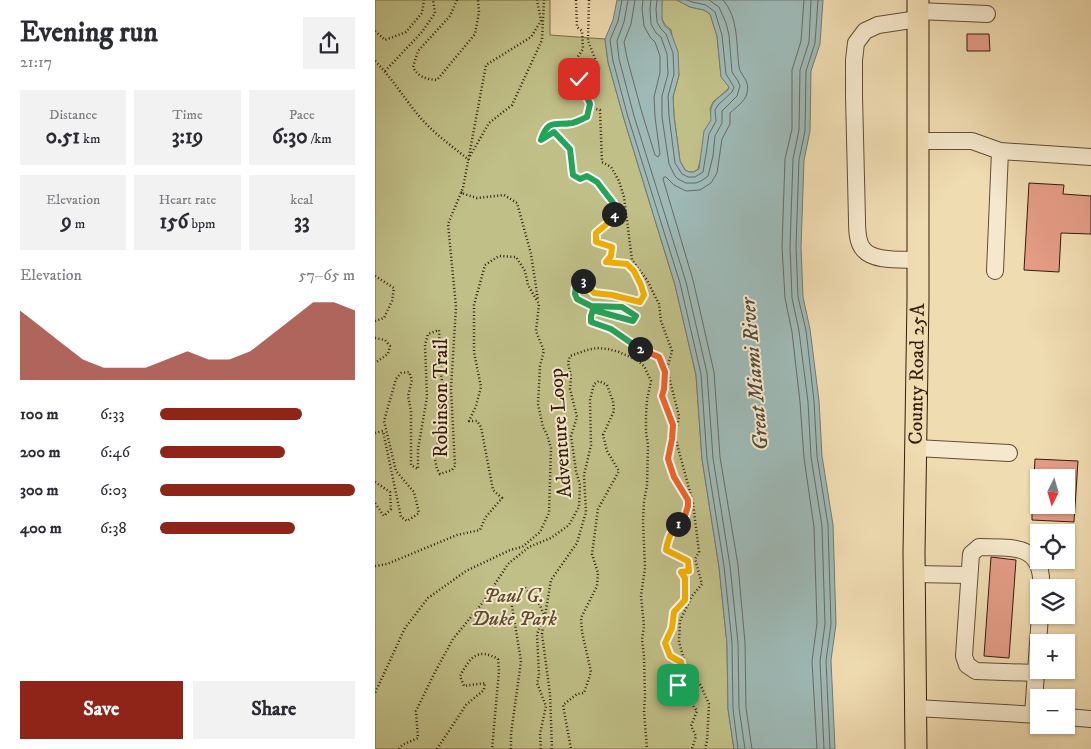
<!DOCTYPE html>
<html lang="en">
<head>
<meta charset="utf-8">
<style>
  body { margin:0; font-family:"IM FELL DW Pica",serif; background:#f2f2f3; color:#2b2b33; height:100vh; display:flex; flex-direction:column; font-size:19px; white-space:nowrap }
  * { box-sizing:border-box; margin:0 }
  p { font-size:16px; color:#7c7c81 }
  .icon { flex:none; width:28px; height:28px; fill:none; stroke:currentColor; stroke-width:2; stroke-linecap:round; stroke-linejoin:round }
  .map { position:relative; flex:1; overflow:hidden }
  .drawer { display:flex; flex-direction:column; background:#fff; width:375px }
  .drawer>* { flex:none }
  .needle { width:32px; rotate:185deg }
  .buttons { position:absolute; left:655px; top:469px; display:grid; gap:10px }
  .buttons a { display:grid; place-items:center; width:45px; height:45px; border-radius:0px; background:#fff; box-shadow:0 1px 4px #0004; font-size:25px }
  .pin { position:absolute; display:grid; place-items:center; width:42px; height:42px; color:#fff; margin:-21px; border-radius:10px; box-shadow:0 2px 8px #0006 }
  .km { position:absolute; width:25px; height:25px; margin:-12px; border-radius:50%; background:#222; color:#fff; font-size:14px; line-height:25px; text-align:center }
  .round { display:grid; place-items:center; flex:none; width:52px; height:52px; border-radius:0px; background:#f2f2f3 }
  .head { display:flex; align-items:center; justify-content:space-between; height:85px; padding:0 20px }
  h1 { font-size:28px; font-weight:700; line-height:38px }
  .metrics { display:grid; grid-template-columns:repeat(3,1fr); gap:8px; height:85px; padding:5px 20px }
  .metrics div { display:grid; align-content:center; border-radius:0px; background:#f2f2f3; text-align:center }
  .metrics b { font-size:21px; font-weight:700 }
  .metrics small { font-size:14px; font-weight:400 }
  .metrics p { font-size:14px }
  .chart { height:140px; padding:10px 20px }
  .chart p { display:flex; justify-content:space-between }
  .chart svg { width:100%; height:90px; margin-top:5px; fill:#8f2418; opacity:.7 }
  .button { display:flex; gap:10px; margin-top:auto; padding:10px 20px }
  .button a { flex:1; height:58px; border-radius:0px; background:#8f2418; color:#fff; font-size:20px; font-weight:700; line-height:58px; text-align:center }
  .button a+a { background:#f2f2f3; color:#2b2b33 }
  ul { padding:0 20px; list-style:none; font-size:16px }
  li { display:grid; grid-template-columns:80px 60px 1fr; align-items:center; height:38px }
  li i { height:12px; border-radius:6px; background:#8f2418 }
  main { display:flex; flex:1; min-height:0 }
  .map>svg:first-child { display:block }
</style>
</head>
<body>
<main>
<section class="drawer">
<div class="head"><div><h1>Evening run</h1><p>21:17</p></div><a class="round"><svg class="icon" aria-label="share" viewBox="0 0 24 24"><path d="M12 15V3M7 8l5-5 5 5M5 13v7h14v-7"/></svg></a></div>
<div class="metrics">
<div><p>Distance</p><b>0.51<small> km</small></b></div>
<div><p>Time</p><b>3:19</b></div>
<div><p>Pace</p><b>6:30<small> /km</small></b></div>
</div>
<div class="metrics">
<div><p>Elevation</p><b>9<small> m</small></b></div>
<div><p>Heart rate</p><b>156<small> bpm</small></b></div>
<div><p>kcal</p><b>33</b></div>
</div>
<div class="chart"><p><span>Elevation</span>57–65 m</p>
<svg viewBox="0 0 160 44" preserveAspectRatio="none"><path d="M0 44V10L10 18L20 26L30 34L40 38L50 38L60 38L70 34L80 30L90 34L100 34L110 30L120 22L130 14L140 6L150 6L160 10V44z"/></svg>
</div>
<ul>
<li><b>100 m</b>6:33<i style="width:73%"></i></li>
<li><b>200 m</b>6:46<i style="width:64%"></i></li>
<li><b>300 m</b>6:03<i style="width:100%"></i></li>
<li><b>400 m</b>6:38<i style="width:69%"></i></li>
</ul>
<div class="button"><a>Save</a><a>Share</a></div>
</section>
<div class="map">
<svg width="716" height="749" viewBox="0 0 716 749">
  <rect width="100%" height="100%" fill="#f0dcb1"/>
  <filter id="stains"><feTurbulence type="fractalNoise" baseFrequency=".004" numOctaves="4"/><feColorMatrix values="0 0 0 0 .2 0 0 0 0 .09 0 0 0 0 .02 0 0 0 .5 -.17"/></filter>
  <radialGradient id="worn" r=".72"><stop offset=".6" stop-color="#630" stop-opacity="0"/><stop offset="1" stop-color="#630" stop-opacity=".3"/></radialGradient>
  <g fill="#c0bf87" stroke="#7a6e4a">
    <path d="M0,0H175V35L230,39L233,62L249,119L300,285L321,375L327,459L344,567L352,644L353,709L359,749H0Z"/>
    <path d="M287,0H302L315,7L329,10L335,14L342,36L346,76L354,87L353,89L338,102L335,109L337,120L327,154L323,169L319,172H314L310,170L305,161L299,116L298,97L304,75L296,30C283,20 287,14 287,0Z"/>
  </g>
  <path fill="#9eb9b6" stroke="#747a72" d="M242,0H287V20L290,26L295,30L303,52L304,75L298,97L299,116L305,161L310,170L314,172H319L324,169L329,131L336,120C334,102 340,101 353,90L354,87L346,77L342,36L335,14L329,10L315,7L302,0H448L445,44L436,71L435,131L429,160L426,247L428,297L435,329L444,401L447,456L458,525L461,624L456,660L460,749H359L353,709L352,644L344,567L327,459L321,375L300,285L249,119L233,62L230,39L238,20Z"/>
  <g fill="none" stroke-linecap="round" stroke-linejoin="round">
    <g stroke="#696a61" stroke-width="1">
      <path d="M247,0L243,21L235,40L238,61L253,117L305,283L326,374L332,459L349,566L357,643L358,709L363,749"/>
      <path d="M253,0L249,22L242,41L244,59L259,116L311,282L332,373L338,458L355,566L363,643L364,708L370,749"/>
      <path d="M260,0L256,24L249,42L252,58L267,113L280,155L283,157L285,154L280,117L279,97L285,73V56L280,42L275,37L269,26L267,9L268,0"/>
      <path d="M276,0L275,9L276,24L281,33L286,37L292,54L293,74L287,96V117L294,164L300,176L303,179L311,183H321L326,181L333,176L338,156L340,136L347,123V111L362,96L365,86L363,81L357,72L354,35L351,23L344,7L334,0"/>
      <path d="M282,0L281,9L282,22L286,29L291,34L298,53L299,74L293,96L294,116L300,163L307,174L313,177H320L328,172L331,154L334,134L341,121L340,110L343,105L357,92L359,87L351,74L347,35L340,12L331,5L317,2L312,0"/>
      <path d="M348,0C364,18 361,45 364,67C366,77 375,79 372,93C370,102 361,107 355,113V124L347,139L342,173L336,183L325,190L311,191L299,185L291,177H289L288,179L318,280L339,372L345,457L363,565L370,643L371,708L377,749"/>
      <path d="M429,0L426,41L417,70V129L410,159L407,247L410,298L417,332L425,402L429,458L439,527L442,623L437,661L442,749"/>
      <path d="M436,0L434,42L425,70L424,130L418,159L415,247L417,298L424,331L433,402L436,457L447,526L450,624L445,661L449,749"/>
      <path d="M443,0L440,43L431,71L430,131L424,160L421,247L423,297L431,330L439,401L442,456L453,525L456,624L451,661L455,749"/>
    </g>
  </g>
  <g fill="#e59d88" stroke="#341c0c">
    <path d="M592,34H614L615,51H592Z"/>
    <path d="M654,183L689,185L688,194L716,196V234L686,233L684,272L649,270Z"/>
    <path d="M660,459L703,461L699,522L657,520V505H691V478H659Z"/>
    <path d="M616,557L641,560L634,658L609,656Z"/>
  </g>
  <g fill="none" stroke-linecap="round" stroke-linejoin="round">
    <defs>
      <g id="minor">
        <path d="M543,11L612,14"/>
        <path d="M543,19L503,25L490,31L481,43L479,60V96L482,220C482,229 482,243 489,250C499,262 528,259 543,260"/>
        <path d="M543,141H597L625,151L716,157"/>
        <path d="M620,271L625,151"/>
        <path d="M541,448L634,453"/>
        <path d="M539,574L594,575"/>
        <path d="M661,673L601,671L592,665L589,656L596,554L604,547C637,548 669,543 666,588"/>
        <path d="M541,708L664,715"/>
        <path d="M658,715L665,615"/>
        <path d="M691,717L716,719"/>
      </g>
      <g id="major">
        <path id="s1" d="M541,749L539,553L543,299V0"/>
      </g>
    </defs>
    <use href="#minor" stroke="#634c35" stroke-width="18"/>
    <use href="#major" stroke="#341c0c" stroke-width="23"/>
    <g stroke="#341c0c" stroke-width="2.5" stroke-dasharray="1 2.5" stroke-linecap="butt">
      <path d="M82,0L75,16L43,51L38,67C43,77 51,79 62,80L100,34L104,12L103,0"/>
      <path d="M201,0L202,27L207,31L208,49L194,70L204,79L215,103L212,117C208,119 202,122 197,123C180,126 173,118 166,140L179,132L195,149L198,175L205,179L212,176L222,182L239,204L240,217L221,233V242L237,247L236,256L231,262L252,264L259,271L266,285L269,295L265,302L237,295L219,293L209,280L201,285L200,294L202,299L216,306L247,307L261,316L258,321L219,310L216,316V322L236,329L267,350L284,357L290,372L289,389L287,396L298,425L297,439L293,459L299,477L313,500V506L309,519L299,528L293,538L291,550L313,561L314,571L306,572L310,578L309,600L299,612L297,628L290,643L295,656L306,662L308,670L303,685L322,711L316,726L321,736L317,749"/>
      <path d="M214,0L213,41L224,68L217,94V108L225,110L227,162L236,167L244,181L249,197L257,260L272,280L284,304L286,321L297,351L292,369L304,416L300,437L318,503L324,552L320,559L327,584L317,596L305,621L304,642L310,663L326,686L334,704L332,741L330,749"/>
      <path d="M0,31L10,40L31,32L47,13L49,0"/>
      <path d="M0,61C17,78 29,98 44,116C58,133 77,146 94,160"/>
      <path d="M10,71L47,32L60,13L58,0"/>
      <path d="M95,156L114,123L137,105L167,40L169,0"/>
      <path d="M87,192L86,193L102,198L129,195L142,203L156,254L163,300"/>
      <path d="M0,276L19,288L17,301L9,318L0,321"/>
      <path d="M0,338L10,340L15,346L13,354L0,363"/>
      <path d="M0,433L8,431L26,517L32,521L44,513L39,492L21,471L9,421L21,379L26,373L34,372L37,380L33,396L36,411V465L43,469V449L52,397L50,345L53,334L64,330L66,375L73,414L59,455L62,469L65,474L77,470L80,466L76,388L81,307L73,224L88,188L111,65L156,37L166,21L162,0"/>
      <path d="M0,482L15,492L16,509L9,516L0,503"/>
      <path d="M0,566L12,564L82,535L105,530L110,518L127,498L118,490L106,427L102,421H94L101,406L106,387L99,352V305L110,265L124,256L141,257L150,271L153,285L164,304L161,331L169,351L165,366L163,404L168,427L172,435L176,448L174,513L165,532L147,547L135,550L91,571L53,598L30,628L0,693"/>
      <path d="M24,749L27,745L43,738L41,711L60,672L78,639L109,601L133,564L154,547L176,538L194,525L204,507L205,485L201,471L196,436L202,417L195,389L196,376L193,363L195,356L212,350L222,348L233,349L244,352L262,360L269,366L276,381L272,400L271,415V432L273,445L272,486L269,501L268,521L270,568L266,596L269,626L267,640L269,656L270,697L269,711L272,749"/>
      <path d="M62,749L91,705L109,690L110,683L89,686L85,676C95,658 102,647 123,659L124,671L117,749"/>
      <path d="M136,749V734L146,661L137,606L138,598L150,588L165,605L169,615"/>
      <path d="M166,749L165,734L171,706L162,683L164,675L162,634L168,620"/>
      <path d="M177,749L175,694L167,634L176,580L202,543L211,512L209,475L216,445L215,400L219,384L224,381L232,385L238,401L239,411L228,435L232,451L244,471L223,509L217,554L223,573L222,586L206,618L207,632L216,672L209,693L202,694L188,705L196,749"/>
    </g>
    <use href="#minor" stroke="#f5e8cc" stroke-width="16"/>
    <use href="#major" stroke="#f0dcb1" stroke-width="21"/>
  </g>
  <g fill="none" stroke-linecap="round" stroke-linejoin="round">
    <defs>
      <path id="split-1" d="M303,685L308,670L306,662L295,656L290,643L297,628L299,612L310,600V578L306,572L314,571L313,561L291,550C293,540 295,532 303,524"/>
      <path id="split-2" d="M265,349L284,357L290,372L289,389L287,396L298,425L297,439L293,459L299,477L313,500V506L309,519L303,524"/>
      <path id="split-3" d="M208,281L201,285L200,294L202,299L216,306L247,307L261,316L258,321L218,310L216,316V322L236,329L265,349"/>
      <path id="split-4" d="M208,281L209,280L219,293L237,295L265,302L269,295L266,285L259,271L252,264L231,262L236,256L237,247L221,242V233L240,217L239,214"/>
      <path id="split-5" d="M204,79L215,104L212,117C207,119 202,122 197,123C180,126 173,118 166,140L179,132L195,149L198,175L205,179L212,176L222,182L239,204V214"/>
    </defs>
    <use href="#split-1" stroke="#fff" stroke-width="10"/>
    <use href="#split-2" stroke="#fff" stroke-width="10"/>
    <use href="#split-3" stroke="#fff" stroke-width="10"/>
    <use href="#split-4" stroke="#fff" stroke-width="10"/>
    <use href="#split-5" stroke="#fff" stroke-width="10"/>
    <use href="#split-1" stroke="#f5b400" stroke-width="6"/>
    <use href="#split-2" stroke="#f0652b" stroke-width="6"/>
    <use href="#split-3" stroke="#22a559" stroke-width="6"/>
    <use href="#split-4" stroke="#f5b400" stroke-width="6"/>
    <use href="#split-5" stroke="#22a559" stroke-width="6"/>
  </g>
  <g text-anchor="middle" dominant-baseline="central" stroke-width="4" stroke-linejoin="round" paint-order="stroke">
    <g font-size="20" fill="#341c0c" stroke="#f5e8cc">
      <text stroke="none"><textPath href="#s1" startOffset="375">County Road 25A</textPath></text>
      <text transform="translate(66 398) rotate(-90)">Robinson Trail</text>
      <text transform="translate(186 433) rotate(-94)">Adventure Loop</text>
    </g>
    <g font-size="20" font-style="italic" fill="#5e4d31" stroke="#f5e8cc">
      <text x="139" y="596">Paul G.<tspan x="139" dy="23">Duke Park</tspan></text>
    </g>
    <g font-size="21" font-style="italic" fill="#544b3f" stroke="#f5e8cc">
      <text transform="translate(380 374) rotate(-95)">Great Miami River</text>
    </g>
  </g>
  <rect width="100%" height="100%" filter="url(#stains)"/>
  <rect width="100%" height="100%" fill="url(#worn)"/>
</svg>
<div class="buttons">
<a><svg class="needle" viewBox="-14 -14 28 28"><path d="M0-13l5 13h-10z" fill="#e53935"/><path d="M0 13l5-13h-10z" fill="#7c7c81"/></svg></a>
<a><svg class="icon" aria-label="locate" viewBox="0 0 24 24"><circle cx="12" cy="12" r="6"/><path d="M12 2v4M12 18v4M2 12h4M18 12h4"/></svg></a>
<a><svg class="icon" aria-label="layers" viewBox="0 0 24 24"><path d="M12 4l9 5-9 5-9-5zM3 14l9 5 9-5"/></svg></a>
<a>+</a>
<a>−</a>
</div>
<div class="pin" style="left:303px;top:685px;background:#1e9e55"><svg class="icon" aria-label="arrive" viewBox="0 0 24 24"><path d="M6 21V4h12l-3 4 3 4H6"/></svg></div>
<div class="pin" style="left:204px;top:79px;background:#d93025"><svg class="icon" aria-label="check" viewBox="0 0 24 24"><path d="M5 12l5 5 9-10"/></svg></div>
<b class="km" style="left:303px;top:524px">1</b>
<b class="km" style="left:265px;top:349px">2</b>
<b class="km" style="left:208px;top:281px">3</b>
<b class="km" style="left:239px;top:214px">4</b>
</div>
</main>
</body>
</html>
